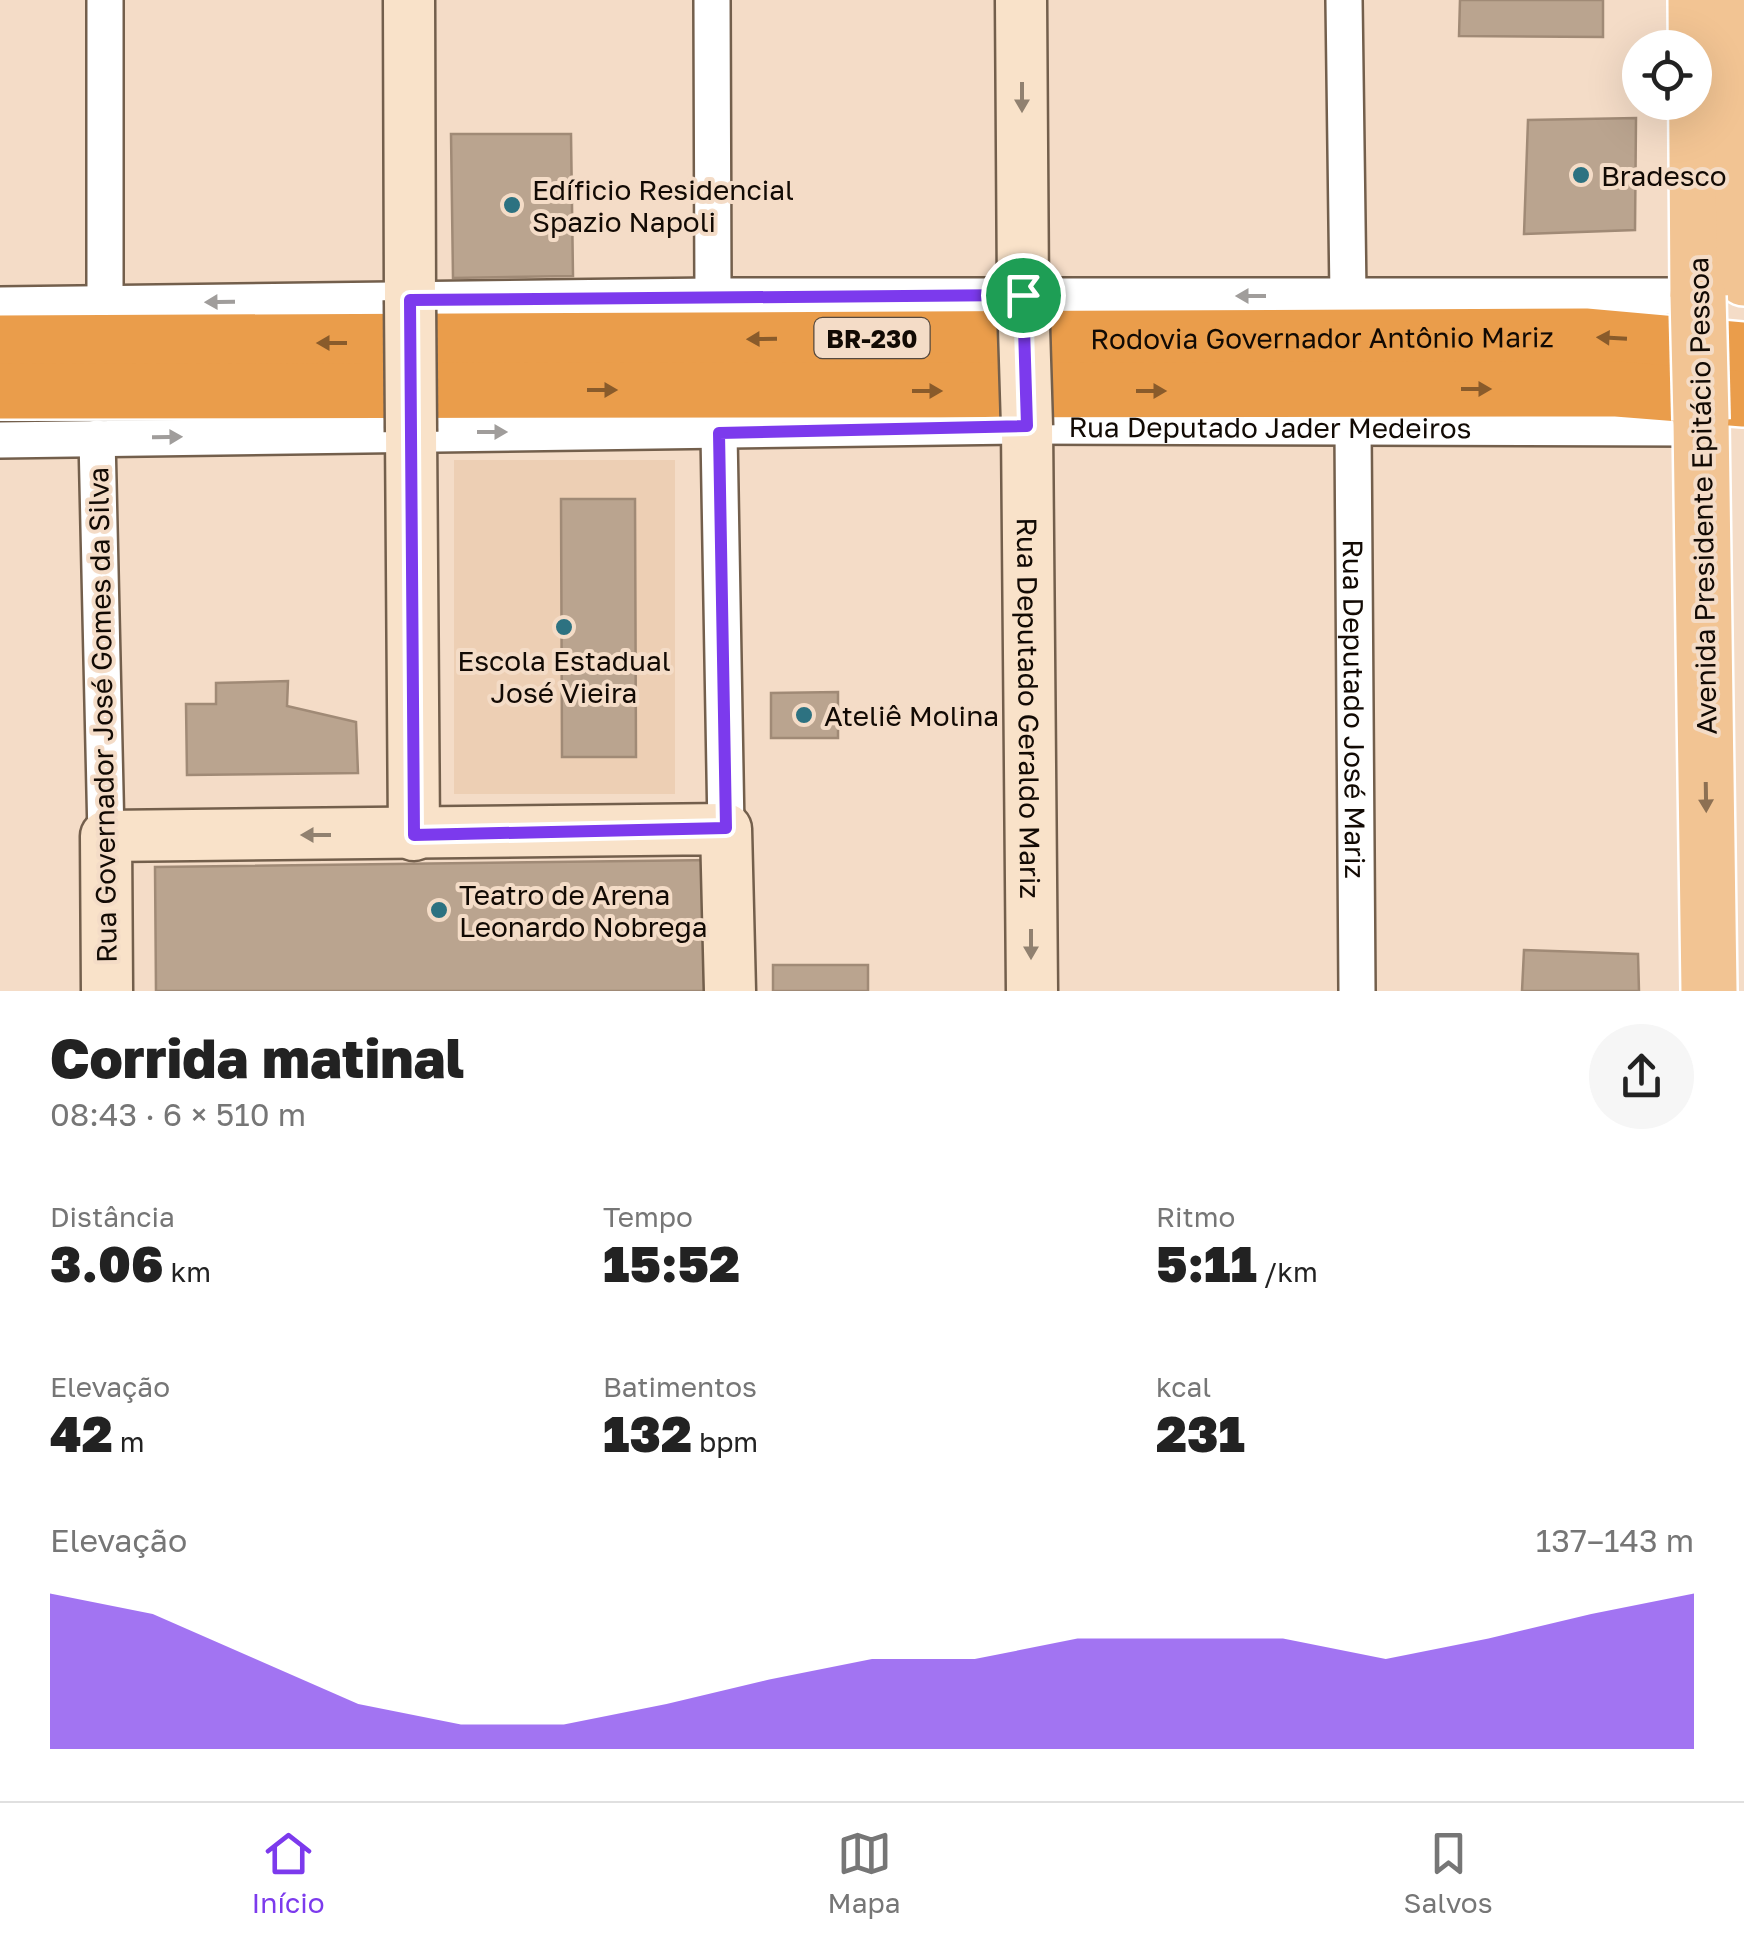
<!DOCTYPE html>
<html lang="pt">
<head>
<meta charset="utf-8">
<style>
  body { margin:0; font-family:"Golos Text",sans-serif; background:#f6f6f6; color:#222; height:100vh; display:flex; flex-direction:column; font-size:38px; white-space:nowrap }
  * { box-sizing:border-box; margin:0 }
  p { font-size:32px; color:#767676 }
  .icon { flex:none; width:55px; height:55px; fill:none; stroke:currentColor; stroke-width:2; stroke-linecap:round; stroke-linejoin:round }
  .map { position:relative; height:991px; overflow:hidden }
  .sheet { display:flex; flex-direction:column; background:#fff; flex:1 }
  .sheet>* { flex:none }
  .tools { position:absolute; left:1622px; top:30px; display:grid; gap:20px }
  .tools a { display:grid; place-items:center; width:90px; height:90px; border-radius:50%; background:#fff; box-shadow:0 10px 40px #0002; font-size:50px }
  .pin { position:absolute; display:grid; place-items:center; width:85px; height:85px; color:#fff; margin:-42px; border:5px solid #fff; border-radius:50%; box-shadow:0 2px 10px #0007 }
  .round { display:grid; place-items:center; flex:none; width:105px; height:105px; border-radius:52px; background:#f6f6f6 }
  .overview { display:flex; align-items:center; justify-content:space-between; height:170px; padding:0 50px }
  h1 { font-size:55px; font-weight:800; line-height:75px }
  .metrics { display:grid; grid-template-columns:repeat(3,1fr); gap:15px; height:170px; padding:10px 50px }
  .metrics div { display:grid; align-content:center }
  .metrics b { font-size:50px; font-weight:800 }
  .metrics small { font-size:28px; font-weight:400 }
  .metrics p { font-size:28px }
  .chart { height:280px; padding:20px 50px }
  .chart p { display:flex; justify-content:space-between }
  .chart svg { width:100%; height:180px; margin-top:10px; fill:#7c3aed; opacity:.7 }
  .menu { display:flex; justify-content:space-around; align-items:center; height:140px; border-top:2px solid #e0e0e0; background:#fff; font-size:28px; color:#767676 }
  .menu a { display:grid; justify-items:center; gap:5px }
  .menu .active { color:#7c3aed }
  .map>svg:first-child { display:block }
</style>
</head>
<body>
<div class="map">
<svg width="1744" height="991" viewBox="0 0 1744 991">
  <rect width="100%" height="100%" fill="#f4dcc7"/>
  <rect fill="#edcfb4" x="454" y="460" width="221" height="334"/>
  <g fill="#baa48f" stroke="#a08a76" stroke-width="2.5">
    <path d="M1460,0H1603V37L1459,36Z"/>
    <path d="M1636,118L1635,230L1524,234L1528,120Z"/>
    <path d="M451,134H571L573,276L453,278Z"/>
    <path d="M561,499H635L636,757H562Z"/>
    <path d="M288,681L287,706L356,722L358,773L187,775L186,704H216V683Z"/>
    <path d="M838,692V738H771V693Z"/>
    <path d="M713,860L714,991H156L155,867Z"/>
    <path d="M1524,950L1638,954L1639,991H1522Z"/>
    <rect x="773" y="965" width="95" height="26"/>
  </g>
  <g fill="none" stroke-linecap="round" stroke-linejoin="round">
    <defs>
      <g id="street">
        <path d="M712,0L713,296"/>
        <path d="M1344,0L1348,296"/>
        <path d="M105,303V0"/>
        <path d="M0,305L713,296H1698"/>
        <path id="s1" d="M1353,429L1357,991"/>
        <path d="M719,433L726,829"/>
        <path d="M97,438L106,836"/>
        <path id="s2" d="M0,440L1027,426L1701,428"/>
      </g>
      <g id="secondary">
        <path d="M409,0L410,300"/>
        <path d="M1021,0L1023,295"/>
        <path id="s3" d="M1027,426L1032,991"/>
        <path d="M411,432L414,835"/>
        <path d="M107,991L106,836L726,829L730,991"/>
      </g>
      <g id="primary">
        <path d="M1696,0L1698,296"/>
        <path d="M1742,0L1744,278"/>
        <path d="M1701,420L1709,991"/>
      </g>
      <g id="highway">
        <path id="s4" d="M0,343L1585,336L1744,350"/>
        <path d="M0,391L1617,389L1744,399"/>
      </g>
    </defs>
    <use href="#street" stroke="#735f4c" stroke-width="40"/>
    <use href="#secondary" stroke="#735f4c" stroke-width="55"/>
    <use href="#primary" stroke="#fff" stroke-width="60"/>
    <use href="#highway" stroke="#fff" stroke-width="60"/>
    <use href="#street" stroke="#fff" stroke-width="35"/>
    <use href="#secondary" stroke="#f9e2c9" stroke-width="50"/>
    <use href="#primary" stroke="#f2c493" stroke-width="55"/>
    <use href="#highway" stroke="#ea9d4b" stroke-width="55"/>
    <defs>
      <g id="secondary-bridge">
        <path d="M1023,295L1027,426"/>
        <path d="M410,300L411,432"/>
      </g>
      <path id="primary-bridge" d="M1698,296L1701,420"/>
    </defs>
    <use href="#secondary-bridge" stroke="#735f4c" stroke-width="55" stroke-linecap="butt"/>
    <use href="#primary-bridge" stroke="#fff" stroke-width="60" stroke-linecap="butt"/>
    <use href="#secondary-bridge" stroke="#f9e2c9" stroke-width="50"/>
    <use href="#primary-bridge" stroke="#f2c493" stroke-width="55"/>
  </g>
  <defs><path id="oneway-solid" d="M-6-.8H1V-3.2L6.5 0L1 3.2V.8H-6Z" transform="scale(2.5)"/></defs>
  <g fill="#918170">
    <use href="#oneway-solid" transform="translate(1022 97) rotate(90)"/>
    <use href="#oneway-solid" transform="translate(316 835) rotate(180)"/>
    <use href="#oneway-solid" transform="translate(1031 944) rotate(90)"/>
  </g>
  <g fill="#a09d9b">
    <use href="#oneway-solid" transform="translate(1251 296) rotate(-180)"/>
    <use href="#oneway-solid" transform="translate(220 302) rotate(179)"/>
    <use href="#oneway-solid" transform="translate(492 432)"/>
    <use href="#oneway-solid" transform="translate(167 437) rotate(-1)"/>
  </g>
  <g fill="#895b2b">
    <use href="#oneway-solid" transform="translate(1612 338) rotate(-177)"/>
    <use href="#oneway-solid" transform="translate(762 339) rotate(179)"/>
    <use href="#oneway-solid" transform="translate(332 343) rotate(180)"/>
    <use href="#oneway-solid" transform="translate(1476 389)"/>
    <use href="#oneway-solid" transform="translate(602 390)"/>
    <use href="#oneway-solid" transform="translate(927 391)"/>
    <use href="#oneway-solid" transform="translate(1151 391)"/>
  </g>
  <use fill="#8d7053" href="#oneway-solid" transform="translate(1706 797) rotate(89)"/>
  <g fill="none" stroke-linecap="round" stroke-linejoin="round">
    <defs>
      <path id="route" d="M1023,295L1027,426L719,433L726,828L414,835L410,300Z"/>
    </defs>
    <use href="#route" stroke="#fff" stroke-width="20"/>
    <use href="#route" stroke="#7c3aed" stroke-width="12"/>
  </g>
  <g fill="#2d7281" stroke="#f4dcc7" stroke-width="4">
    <circle cx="1581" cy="175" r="10"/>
    <circle cx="512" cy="205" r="10"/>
    <circle cx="564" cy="627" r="10"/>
    <circle cx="804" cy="715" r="10"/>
    <circle cx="439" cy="910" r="10"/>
  </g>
  <g text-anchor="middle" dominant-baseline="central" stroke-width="8" stroke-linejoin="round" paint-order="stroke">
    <rect fill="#f4dcc7" stroke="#56493e" stroke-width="2.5" x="814.5" y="318" width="115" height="40" rx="8"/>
    <g font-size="25" font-weight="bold" fill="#120a04">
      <text x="872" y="338">BR-230</text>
    </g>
    <g font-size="28" fill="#120a04" stroke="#f4dcc7" text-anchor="start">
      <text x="1601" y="175">Bradesco</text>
      <text x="532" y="189">Edíficio Residencial<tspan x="532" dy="32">Spazio Napoli</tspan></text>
      <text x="564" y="660" text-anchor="middle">Escola Estadual<tspan x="564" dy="32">José Vieira</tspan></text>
      <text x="824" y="715">Ateliê Molina</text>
      <text x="459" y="894">Teatro de Arena<tspan x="459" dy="32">Leonardo Nobrega</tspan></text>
    </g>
    <g font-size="28" fill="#120a04" stroke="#f4dcc7">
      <text stroke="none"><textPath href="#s4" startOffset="1322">Rodovia Governador Antônio Mariz</textPath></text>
      <text stroke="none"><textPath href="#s2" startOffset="1270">Rua Deputado Jader Medeiros</textPath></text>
      <text transform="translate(1702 496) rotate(-91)">Avenida Presidente Epitácio Pessoa</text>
      <text stroke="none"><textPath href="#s3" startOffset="282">Rua Deputado Geraldo Mariz</textPath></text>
      <text stroke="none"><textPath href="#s1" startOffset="280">Rua Deputado José Mariz</textPath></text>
      <text transform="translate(102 715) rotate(-91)">Rua Governador José Gomes da Silva</text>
    </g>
  </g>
</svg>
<div class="tools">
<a><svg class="icon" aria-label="locate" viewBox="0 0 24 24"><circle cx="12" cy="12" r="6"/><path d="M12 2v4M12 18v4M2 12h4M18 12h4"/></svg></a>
</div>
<div class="pin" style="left:1023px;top:295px;background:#1e9e55"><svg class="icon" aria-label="arrive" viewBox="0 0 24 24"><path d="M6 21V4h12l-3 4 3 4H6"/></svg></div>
</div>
<section class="sheet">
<div class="overview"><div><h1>Corrida matinal</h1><p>08:43 · 6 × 510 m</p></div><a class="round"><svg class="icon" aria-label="share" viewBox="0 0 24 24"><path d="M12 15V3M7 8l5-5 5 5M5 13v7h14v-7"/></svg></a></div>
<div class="metrics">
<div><p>Distância</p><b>3.06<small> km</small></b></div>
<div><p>Tempo</p><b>15:52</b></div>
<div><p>Ritmo</p><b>5:11<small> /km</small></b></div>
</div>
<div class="metrics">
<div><p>Elevação</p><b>42<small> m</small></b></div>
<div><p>Batimentos</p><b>132<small> bpm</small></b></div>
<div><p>kcal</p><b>231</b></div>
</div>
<div class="chart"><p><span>Elevação</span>137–143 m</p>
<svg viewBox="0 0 160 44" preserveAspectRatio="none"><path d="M0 44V6L10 11L20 22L30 33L40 38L50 38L60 33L70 27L80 22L90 22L100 17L110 17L120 17L130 22L140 17L150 11L160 6V44z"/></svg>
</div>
</section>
<nav class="menu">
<a class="active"><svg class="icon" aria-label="home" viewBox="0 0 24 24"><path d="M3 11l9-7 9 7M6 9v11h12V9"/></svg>Início</a>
<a><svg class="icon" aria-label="map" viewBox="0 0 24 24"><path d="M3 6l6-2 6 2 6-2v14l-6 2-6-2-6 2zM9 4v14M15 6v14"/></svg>Mapa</a>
<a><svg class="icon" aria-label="saved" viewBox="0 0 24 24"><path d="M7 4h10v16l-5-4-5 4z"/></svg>Salvos</a>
</nav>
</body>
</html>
